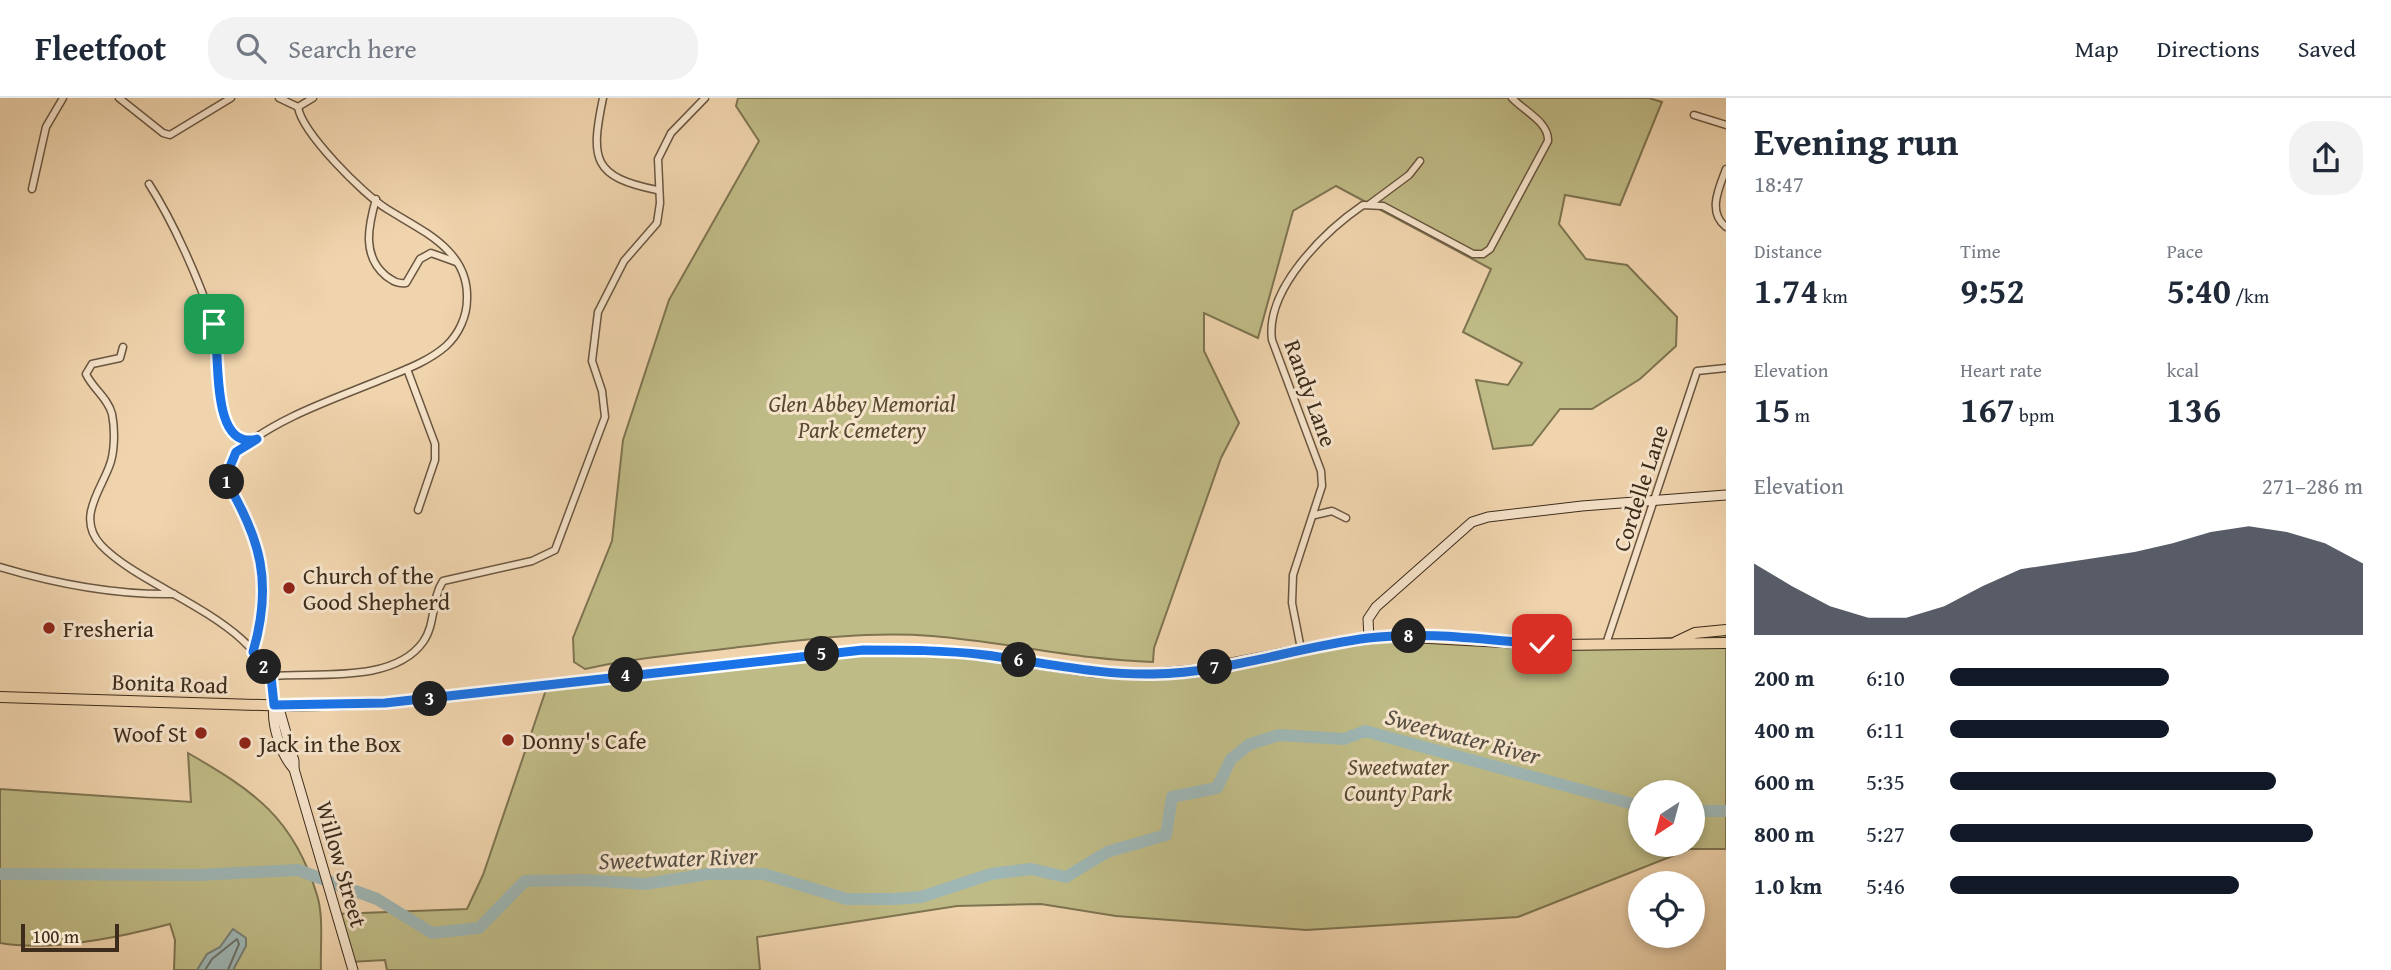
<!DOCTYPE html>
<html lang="en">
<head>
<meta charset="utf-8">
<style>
  body { margin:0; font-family:"Gentium Book Plus",serif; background:#f2f2f3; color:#1f2937; height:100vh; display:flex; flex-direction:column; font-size:26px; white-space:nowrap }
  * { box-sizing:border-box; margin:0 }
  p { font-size:23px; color:#747a83 }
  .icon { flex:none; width:38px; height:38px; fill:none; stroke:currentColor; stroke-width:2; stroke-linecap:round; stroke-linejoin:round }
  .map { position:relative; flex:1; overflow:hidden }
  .drawer { display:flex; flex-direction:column; background:#fff; width:665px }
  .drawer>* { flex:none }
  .needle { width:46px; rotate:216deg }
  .fabs { position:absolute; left:1628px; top:682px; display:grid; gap:14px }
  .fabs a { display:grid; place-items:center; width:77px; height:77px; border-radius:50%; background:#fff; box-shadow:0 4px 10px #0003; font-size:35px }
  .scale { position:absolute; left:21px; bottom:18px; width:98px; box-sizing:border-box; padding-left:7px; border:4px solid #3d2c1c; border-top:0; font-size:19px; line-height:24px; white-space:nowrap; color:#3d2c1c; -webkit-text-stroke:5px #f5e3ca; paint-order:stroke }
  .pin { position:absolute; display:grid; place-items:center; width:60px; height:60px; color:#fff; margin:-30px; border-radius:14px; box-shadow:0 4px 10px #0006 }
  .km { position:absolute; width:35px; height:35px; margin:-18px; border-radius:50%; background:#222; color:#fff; font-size:19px; line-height:35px; text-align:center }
  .round { display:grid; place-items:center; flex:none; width:74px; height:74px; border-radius:28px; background:#f2f2f3 }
  .headline { display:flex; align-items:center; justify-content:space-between; height:119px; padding:0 28px }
  h1 { font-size:38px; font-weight:800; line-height:52px }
  .figures { display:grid; grid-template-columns:repeat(3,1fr); gap:10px; height:119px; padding:7px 28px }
  .figures div { display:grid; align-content:center }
  .figures b { font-size:35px; font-weight:800 }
  .figures small { font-size:19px; font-weight:400 }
  .figures p { font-size:19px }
  .chart { height:196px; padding:14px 28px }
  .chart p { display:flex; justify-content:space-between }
  .chart svg { width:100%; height:126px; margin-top:7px; fill:#111827; opacity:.7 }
  ul { padding:0 28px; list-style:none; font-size:23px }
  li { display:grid; grid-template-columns:112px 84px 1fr; align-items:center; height:52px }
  li i { height:18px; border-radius:9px; background:#111827 }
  header { display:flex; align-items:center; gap:42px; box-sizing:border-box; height:98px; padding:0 35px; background:#fff; border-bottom:2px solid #e0e1e3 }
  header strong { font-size:33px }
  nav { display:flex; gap:38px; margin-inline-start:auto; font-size:24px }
  .search { width:490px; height:63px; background:#f2f2f3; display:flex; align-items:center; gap:18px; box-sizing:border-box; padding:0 24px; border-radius:28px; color:#747a83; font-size:26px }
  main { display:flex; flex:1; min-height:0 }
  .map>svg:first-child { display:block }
</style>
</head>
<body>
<header>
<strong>Fleetfoot</strong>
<div class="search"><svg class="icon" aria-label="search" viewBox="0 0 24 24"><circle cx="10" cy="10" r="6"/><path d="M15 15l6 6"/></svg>Search here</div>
<nav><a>Map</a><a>Directions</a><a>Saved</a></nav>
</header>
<main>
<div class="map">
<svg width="1726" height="872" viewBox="0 0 1726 872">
  <rect width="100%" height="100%" fill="#f0d4ad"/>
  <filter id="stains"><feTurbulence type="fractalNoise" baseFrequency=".00286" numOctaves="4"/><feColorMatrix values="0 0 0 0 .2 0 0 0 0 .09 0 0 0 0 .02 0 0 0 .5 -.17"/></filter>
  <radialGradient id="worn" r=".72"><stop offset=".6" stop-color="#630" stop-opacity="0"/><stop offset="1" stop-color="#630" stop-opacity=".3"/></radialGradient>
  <g fill="#bfbb86" stroke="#7e7451" stroke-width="2" fill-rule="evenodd">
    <path d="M738,0H1649L1662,4L1620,107L1565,97L1559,126L1586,161L1627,167L1677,219L1676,248L1640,281L1592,311H1560L1532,347L1493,351L1476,282L1508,287L1522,265L1463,234L1491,171L1336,88L1293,113L1258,240L1204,215V253L1239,325L1221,360L1154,550L1153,564C1078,562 1007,544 932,538C865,533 798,542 732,550C683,556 632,560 585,571L574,564L573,540L612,443L623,342L669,202L759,43L736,8Z"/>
    <path d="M1726,537V751H1690L1518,819L1306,832L1116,818L1041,806L957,808L757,839L760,872H387L385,862L350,864L336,816L467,811L483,777L548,586L878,552L1143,576L1369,540L1557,546ZM1640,695H1692V747H1640Z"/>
    <path d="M188,655C254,693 294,720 317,797C324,819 320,849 321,872H174L175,842L170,826C121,839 50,854 0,845V691L191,704Z"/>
  </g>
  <path fill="#9eb6b4" stroke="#777f77" stroke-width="2" d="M233,831L246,840V848L233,872H197L207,856L220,849Z"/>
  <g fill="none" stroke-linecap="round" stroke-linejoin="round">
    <path stroke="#6e7168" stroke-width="2" d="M205,872L212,861L237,841L239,846L228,872"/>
    <g stroke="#9eb6b4" stroke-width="12">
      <path d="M1692,713H1726"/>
      <path d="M0,776L198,777L298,772L377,801L432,835L479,830L525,783L584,782L645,786L708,776H764L847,801H894L921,799L991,776L1031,771L1066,779L1107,754L1166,737L1172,699L1217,690L1231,661L1250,646L1279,637L1344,641L1365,633L1640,708"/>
    </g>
    <defs>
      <g id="street">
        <path d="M119,0L163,35L170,37L231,0"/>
        <path d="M279,0L298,9L313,0"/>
        <path d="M603,0C590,62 593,79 657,92"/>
        <path d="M1694,17L1726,27"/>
        <path d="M1726,71C1719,90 1707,114 1726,129"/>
        <path d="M149,86C174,125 199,182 214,227C226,264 209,308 236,340L251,342"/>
        <path d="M32,91L46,29L63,0"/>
        <path d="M376,101C368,129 362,158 386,178C393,183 397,186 406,185L420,161L431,155L456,164"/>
        <path d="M1370,106L1409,77L1420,63"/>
        <path d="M123,249L120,260L92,266L86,276C93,291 108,300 112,316C115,331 115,355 109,369C99,395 77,421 101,447C146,495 278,527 274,607"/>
        <path d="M407,271L435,346V362L418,412"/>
        <path d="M1315,417L1332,413L1346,420"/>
        <path d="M0,469C57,486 114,497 174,496"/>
        <path d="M1606,546L1697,273L1726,270"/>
        <path d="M1301,551L1292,505L1293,477L1322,388L1321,373L1272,242C1265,191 1325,133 1363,107L1383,108L1473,156H1483L1490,151L1548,43C1549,24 1524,13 1512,0"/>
        <path d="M253,554C273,485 261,441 225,381C228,373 231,358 238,353C276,320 334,301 380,282C402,273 428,264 446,248C459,236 467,218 467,201C469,152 422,133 387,111C364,97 302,35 298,9"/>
        <path d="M271,578C316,574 393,586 423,544C436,526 431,501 443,483L532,463L555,452L605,319L602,293L592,263L598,214L624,163L657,125L660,105L658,61L671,35L705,0"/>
      </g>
      <g id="secondary">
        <path d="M1369,540L1368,521L1376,509L1472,424L1488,419L1582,408L1726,397"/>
        <path d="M274,607C271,626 281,657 294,671L353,872"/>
        <path d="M274,607L280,614L294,663V671"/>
      </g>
      <g id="primary">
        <path d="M1676,544L1695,535L1726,532"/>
        <path d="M0,599L292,608L385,605L863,552H925L985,557L1094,574L1153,576L1198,572L1341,544L1392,538L1558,547L1726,545"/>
      </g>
    </defs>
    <use href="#street" stroke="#6a5640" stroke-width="9"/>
    <use href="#secondary" stroke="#3d2c1c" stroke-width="11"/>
    <use href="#primary" stroke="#3d2c1c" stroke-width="12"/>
    <use href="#street" stroke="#f5e3ca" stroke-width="6"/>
    <use href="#secondary" stroke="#f5e3ca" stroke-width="9"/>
    <use href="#primary" stroke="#f0d4ad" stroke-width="10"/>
  </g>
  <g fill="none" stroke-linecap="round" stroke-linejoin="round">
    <defs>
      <path id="route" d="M214,226C221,255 209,353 257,341L236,354L225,381C261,441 273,485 253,554L271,578L274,607L385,605L863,552C904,552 945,552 985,557C1042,564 1096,577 1153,576C1226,575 1296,549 1368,540C1426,533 1485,542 1542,546"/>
    </defs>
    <use href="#route" stroke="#fff" stroke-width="14"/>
    <use href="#route" stroke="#1a73e8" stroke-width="9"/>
  </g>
  <g fill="#8f2418" stroke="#f5e3ca" stroke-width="2.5">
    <circle cx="289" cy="490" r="7"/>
    <circle cx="49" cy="530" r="7"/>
    <circle cx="201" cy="635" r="7"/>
    <circle cx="508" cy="642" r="7"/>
    <circle cx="245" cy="645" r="7"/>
  </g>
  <g text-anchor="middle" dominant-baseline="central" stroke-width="6" stroke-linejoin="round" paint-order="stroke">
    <g font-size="23" fill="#3d2c1c" stroke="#f5e3ca">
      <text transform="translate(1311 295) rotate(70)">Randy Lane</text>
      <text transform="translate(1640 390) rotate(-72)">Cordelle Lane</text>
      <text transform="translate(170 585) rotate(2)">Bonita Road</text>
      <text transform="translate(342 766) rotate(74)">Willow Street</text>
    </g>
    <g font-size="23" font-style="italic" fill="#574931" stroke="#f5e3ca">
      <text x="862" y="305">Glen Abbey Memorial<tspan x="862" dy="26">Park Cemetery</tspan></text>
      <text x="1398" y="668">Sweetwater<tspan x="1398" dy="26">County Park</tspan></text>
    </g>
    <g font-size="23" fill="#3d2c1c" stroke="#f5e3ca" text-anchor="start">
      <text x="303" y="477">Church of the<tspan x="303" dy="26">Good Shepherd</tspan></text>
      <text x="63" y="530">Fresheria</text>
      <text x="187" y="635" text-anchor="end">Woof St</text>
      <text x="522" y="642">Donny's Cafe</text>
      <text x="259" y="645">Jack in the Box</text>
    </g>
    <g font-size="24" font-style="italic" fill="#554e42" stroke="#f5e3ca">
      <text transform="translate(1463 638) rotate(15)">Sweetwater River</text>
      <text transform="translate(678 760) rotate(-2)">Sweetwater River</text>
    </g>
  </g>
  <rect width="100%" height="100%" filter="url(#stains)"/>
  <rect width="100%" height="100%" fill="url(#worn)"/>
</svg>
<div class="fabs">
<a><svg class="needle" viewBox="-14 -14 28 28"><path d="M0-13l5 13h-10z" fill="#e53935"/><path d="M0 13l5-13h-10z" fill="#747a83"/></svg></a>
<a><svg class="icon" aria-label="locate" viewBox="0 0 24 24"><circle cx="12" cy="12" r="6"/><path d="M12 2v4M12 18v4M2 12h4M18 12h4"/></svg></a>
</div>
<div class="scale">100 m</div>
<div class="pin" style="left:214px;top:226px;background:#1e9e55"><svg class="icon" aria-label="arrive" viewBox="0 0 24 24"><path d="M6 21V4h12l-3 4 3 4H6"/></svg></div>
<div class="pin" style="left:1542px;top:546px;background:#d93025"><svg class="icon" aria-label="check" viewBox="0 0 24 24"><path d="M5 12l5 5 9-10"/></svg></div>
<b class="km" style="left:227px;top:384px">1</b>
<b class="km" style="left:264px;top:569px">2</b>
<b class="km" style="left:430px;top:601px">3</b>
<b class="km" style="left:626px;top:577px">4</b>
<b class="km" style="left:822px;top:556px">5</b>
<b class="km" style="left:1019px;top:562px">6</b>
<b class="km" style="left:1215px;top:569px">7</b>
<b class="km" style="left:1409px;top:538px">8</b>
</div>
<section class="drawer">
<div class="headline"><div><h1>Evening run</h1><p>18:47</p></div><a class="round"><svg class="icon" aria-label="share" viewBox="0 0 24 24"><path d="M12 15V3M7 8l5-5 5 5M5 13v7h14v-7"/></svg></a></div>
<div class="figures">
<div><p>Distance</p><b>1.74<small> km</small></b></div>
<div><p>Time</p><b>9:52</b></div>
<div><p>Pace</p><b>5:40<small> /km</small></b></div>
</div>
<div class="figures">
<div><p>Elevation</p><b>15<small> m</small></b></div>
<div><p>Heart rate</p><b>167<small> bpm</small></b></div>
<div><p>kcal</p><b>136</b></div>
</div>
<div class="chart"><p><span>Elevation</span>271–286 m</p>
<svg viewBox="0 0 160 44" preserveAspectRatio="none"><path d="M0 44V19L10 27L20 34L30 38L40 38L50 34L60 27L70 21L80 19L90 17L100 15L110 12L120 8L130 6L140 8L150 12L160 19V44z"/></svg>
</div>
<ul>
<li><b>200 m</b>6:10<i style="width:53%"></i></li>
<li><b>400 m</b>6:11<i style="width:53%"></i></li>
<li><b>600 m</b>5:35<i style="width:79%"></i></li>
<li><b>800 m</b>5:27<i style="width:88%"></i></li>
<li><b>1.0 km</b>5:46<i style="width:70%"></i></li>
</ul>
</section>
</main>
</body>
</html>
